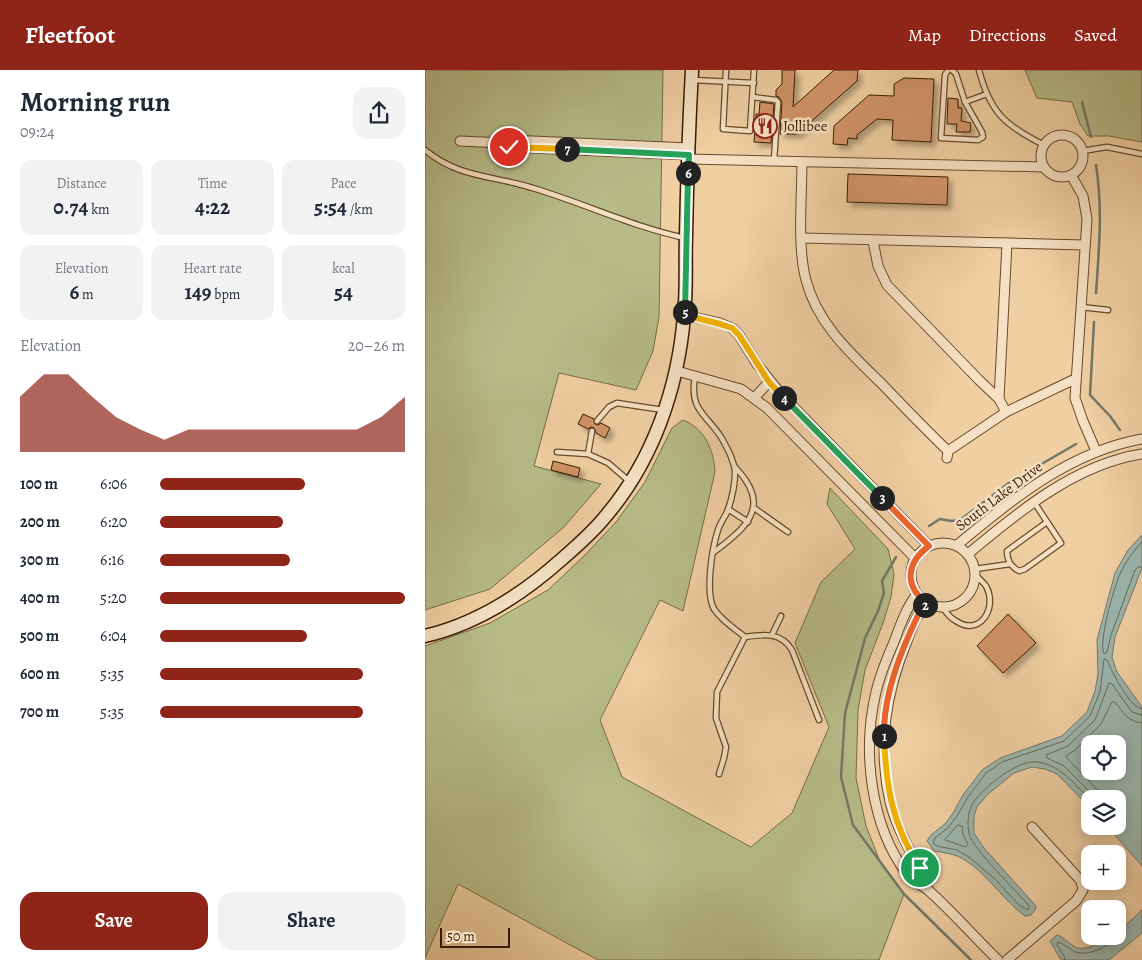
<!DOCTYPE html>
<html lang="en">
<head>
<meta charset="utf-8">
<style>
  body { margin:0; font-family:Alegreya,serif; background:#f2f2f3; color:#1f2937; height:100vh; display:flex; flex-direction:column; font-size:19px; white-space:nowrap }
  * { box-sizing:border-box; margin:0 }
  p { font-size:16px; color:#747a83 }
  .icon { flex:none; width:28px; height:28px; fill:none; stroke:currentColor; stroke-width:2; stroke-linecap:round; stroke-linejoin:round }
  .map { position:relative; flex:1; overflow:hidden }
  .panel { display:flex; flex-direction:column; background:#fff; width:425px }
  .panel>* { flex:none }
  .buttons { position:absolute; left:656px; top:665px; display:grid; gap:10px }
  .buttons a { display:grid; place-items:center; width:45px; height:45px; border-radius:10px; background:#fff; box-shadow:0 2px 12px #0003; font-size:25px }
  .scale { position:absolute; left:15px; bottom:12px; width:70px; box-sizing:border-box; padding-left:5px; border:2px solid #391d00; border-top:0; font-size:14px; line-height:18px; white-space:nowrap; color:#391d00; -webkit-text-stroke:4px #f5e0c3; paint-order:stroke }
  .pin { position:absolute; display:grid; place-items:center; width:42px; height:42px; color:#fff; margin:-21px; border:2px solid #fff; border-radius:50%; box-shadow:0 1px 5px #0007 }
  .km { position:absolute; width:25px; height:25px; margin:-12px; border-radius:50%; background:#222; color:#fff; font-size:14px; line-height:25px; text-align:center }
  .round { display:grid; place-items:center; flex:none; width:52px; height:52px; border-radius:15px; background:#f2f2f3 }
  .head { display:flex; align-items:center; justify-content:space-between; height:85px; padding:0 20px }
  h1 { font-size:28px; font-weight:600; line-height:38px }
  .figures { display:grid; grid-template-columns:repeat(3,1fr); gap:8px; height:85px; padding:5px 20px }
  .figures div { display:grid; align-content:center; border-radius:12px; background:#f2f2f3; text-align:center }
  .figures b { font-size:21px; font-weight:600 }
  .figures small { font-size:14px; font-weight:400 }
  .figures p { font-size:14px }
  .chart { height:140px; padding:10px 20px }
  .chart p { display:flex; justify-content:space-between }
  .chart svg { width:100%; height:90px; margin-top:5px; fill:#8f2418; opacity:.7 }
  .cta { display:flex; gap:10px; margin-top:auto; padding:10px 20px }
  .cta a { flex:1; height:58px; border-radius:15px; background:#8f2418; color:#fff; font-size:20px; font-weight:600; line-height:58px; text-align:center }
  .cta a+a { background:#f2f2f3; color:#1f2937 }
  ul { padding:0 20px; list-style:none; font-size:16px }
  li { display:grid; grid-template-columns:80px 60px 1fr; align-items:center; height:38px }
  li i { height:12px; border-radius:6px; background:#8f2418 }
  header { display:flex; align-items:center; gap:30px; box-sizing:border-box; height:70px; padding:0 25px; background:#8f2418; color:#fff }
  header strong { font-size:24px }
  nav { display:flex; gap:28px; margin-inline-start:auto; font-size:18px }
  main { display:flex; flex:1; min-height:0 }
  .map>svg:first-child { display:block }
</style>
</head>
<body>
<header>
<strong>Fleetfoot</strong>
<nav><a>Map</a><a>Directions</a><a>Saved</a></nav>
</header>
<main>
<section class="panel">
<div class="head"><div><h1>Morning run</h1><p>09:24</p></div><a class="round"><svg class="icon" aria-label="share" viewBox="0 0 24 24"><path d="M12 15V3M7 8l5-5 5 5M5 13v7h14v-7"/></svg></a></div>
<div class="figures">
<div><p>Distance</p><b>0.74<small> km</small></b></div>
<div><p>Time</p><b>4:22</b></div>
<div><p>Pace</p><b>5:54<small> /km</small></b></div>
</div>
<div class="figures">
<div><p>Elevation</p><b>6<small> m</small></b></div>
<div><p>Heart rate</p><b>149<small> bpm</small></b></div>
<div><p>kcal</p><b>54</b></div>
</div>
<div class="chart"><p><span>Elevation</span>20–26 m</p>
<svg viewBox="0 0 160 44" preserveAspectRatio="none"><path d="M0 44V17L10 6L20 6L30 17L40 27L50 33L60 38L70 33L80 33L90 33L100 33L110 33L120 33L130 33L140 33L150 27L160 17V44z"/></svg>
</div>
<ul>
<li><b>100 m</b>6:06<i style="width:59%"></i></li>
<li><b>200 m</b>6:20<i style="width:50%"></i></li>
<li><b>300 m</b>6:16<i style="width:53%"></i></li>
<li><b>400 m</b>5:20<i style="width:100%"></i></li>
<li><b>500 m</b>6:04<i style="width:60%"></i></li>
<li><b>600 m</b>5:35<i style="width:83%"></i></li>
<li><b>700 m</b>5:35<i style="width:83%"></i></li>
</ul>
<div class="cta"><a>Save</a><a>Share</a></div>
</section>
<div class="map">
<svg width="717" height="890" viewBox="0 0 717 890">
  <defs>
    <filter id="shadow"><feDropShadow dx="4.5" dy="4.5" stdDeviation="2.5" flood-color="#0004"/></filter>
  </defs>
  <rect width="100%" height="100%" fill="#f0cfa2"/>
  <filter id="stains"><feTurbulence type="fractalNoise" baseFrequency=".004" numOctaves="4"/><feColorMatrix values="0 0 0 0 .2 0 0 0 0 .09 0 0 0 0 .02 0 0 0 .5 -.17"/></filter>
  <radialGradient id="worn" r=".72"><stop offset=".6" stop-color="#630" stop-opacity="0"/><stop offset="1" stop-color="#630" stop-opacity=".3"/></radialGradient>
  <g fill="#b6bb88" stroke="#786c44">
    <path d="M0,0H238L234,247L228,281L211,320L134,303L109,396L176,414L139,457L65,519L0,540Z"/>
    <path d="M600,0H717V72L684,66H663L655,54L647,32L612,28Z"/>
    <path d="M258,350C280,358 289,381 290,402L258,541L235,530L175,650L197,707L326,777L367,743L404,657L370,573L396,512L430,479L402,434L405,418L463,479L469,504L466,527L458,553L440,600L433,640L431,708L441,756L456,794L479,824L454,890H173L33,814L0,888V576L65,553L123,520L158,487L191,452L220,412L247,358Z"/>
  </g>
  <g fill="#9cb5ad" stroke="#747868" fill-rule="evenodd">
    <path d="M717,465V498L690,567L687,587L692,602L717,637V796L682,756H692V729H665V738L632,704L620,699L607,697L589,703L562,725L552,737L549,746V763L559,778L611,836L610,840L606,845L600,846C578,831 554,792 529,785C522,783 516,782 509,781L502,771L506,765L520,754L528,743L538,725L557,700L575,688L637,666L662,642L670,621L673,604L672,570L690,503L703,480ZM665,674H692V701H665Z"/>
    <path d="M717,840V863L684,890H636L625,871L632,865C640,867 646,876 653,878C668,881 679,866 692,866L693,862Z"/>
  </g>
  <g fill="none" stroke-linecap="round" stroke-linejoin="round">
    <g stroke="#6a6956" stroke-width="1">
      <path d="M717,472C708,482 700,492 695,504C689,518 673,572 679,584L682,582L686,565L710,500L713,497H717"/>
      <path d="M672,729L639,696L622,688L621,685L643,676L670,650L684,613L687,614L707,642L717,645"/>
      <path d="M681,729L642,688L641,686L650,680L676,654L687,632H690C698,642 703,652 717,653"/>
      <path d="M665,730C652,717 640,700 621,694C617,693 611,691 606,692C588,694 558,718 548,733C543,741 542,754 544,763C547,779 592,821 604,836L603,840L594,835L570,809L544,787L532,780L512,776L508,773L510,768L523,758L532,746L543,727L561,703L577,692L639,671L665,646L675,622L679,589L682,590C687,602 704,637 717,639"/>
      <path d="M533,755L537,756L538,765L543,774L541,777L520,770Z"/>
      <path d="M640,890L639,886L632,875L633,872C640,874 644,879 650,882C662,886 686,878 688,866"/>
    </g>
    <g stroke="#747868" stroke-width="2.5">
      <path d="M657,32L666,67"/>
      <path d="M671,95C678,140 674,178 671,223"/>
      <path d="M669,252L665,325L685,346L695,360"/>
      <path d="M504,456L515,449L526,451L535,450L584,413L651,374"/>
      <path d="M471,487L457,511L459,523L453,541L440,568L420,643L416,707L428,755L479,824L546,890"/>
    </g>
  </g>
  <g fill="#d19368" stroke="#391d00" filter="url(#shadow)">
    <path d="M357,0H370L368,37L409,0H433L432,11L372,64H355L357,32L354,27L351,26V20L357,14Z"/>
    <path d="M479,8L509,9L506,72L467,70L468,50L452,49L432,65V69L423,68L422,75L408,74L409,56L444,25L469,26V14Z"/>
    <path d="M523,28L533,29V38H537L536,51L546,53L545,62H531L532,54H522Z"/>
    <path d="M335,32L349,34L346,73L329,72L331,44H334Z"/>
    <path d="M423,104L523,107L522,135L422,132Z"/>
    <path d="M158,344L169,349L170,354L173,355L176,353L185,358L180,368L171,363L169,358L166,357L163,359L153,354Z"/>
    <path d="M128,391L155,398L153,407L126,400Z"/>
    <path d="M583,544L611,573L578,603L552,576Z"/>
  </g>
  <g fill="none" stroke-linecap="round" stroke-linejoin="round">
    <defs>
      <g id="service">
        <path d="M301,0L298,59L325,61L329,0"/>
        <path d="M523,0L520,5L516,68L553,70L558,67L557,62L540,32L531,4L527,0"/>
        <path d="M554,0C565,43 581,56 619,75"/>
        <path d="M268,10L329,13"/>
        <path d="M328,27L351,30L353,32L349,90"/>
        <path d="M540,32L562,24"/>
        <path d="M0,80C35,109 69,105 111,119C160,134 209,157 260,168"/>
        <path d="M657,81L682,77L717,84"/>
        <path d="M656,237L683,240"/>
        <path d="M270,307C264,340 281,344 296,367C299,372 302,378 305,384C307,390 310,396 310,402C310,414 307,428 303,440C300,447 295,453 293,460C287,478 280,523 289,539C297,551 310,559 320,567C339,564 356,562 367,580L394,650"/>
        <path d="M172,351L184,337L192,333L238,340"/>
        <path d="M132,382L163,384L183,393L204,411"/>
        <path d="M163,384L167,361"/>
        <path d="M609,432L636,473L600,499L594,501C585,496 582,490 582,481L622,452"/>
        <path d="M329,438L363,462"/>
        <path d="M303,439L323,452"/>
        <path d="M289,482C306,469 336,449 327,423C324,413 317,405 310,397"/>
        <path d="M550,499L585,494"/>
        <path d="M517,537C521,542 525,548 531,551C555,567 573,538 561,516C558,512 554,509 551,505"/>
        <path d="M347,565L356,546"/>
        <path d="M294,704L299,688L301,677L291,648L292,622L320,567"/>
      </g>
      <g id="minor">
        <circle cx="637" cy="86" r="21"/>
        <path d="M35,71L78,73L85,70L264,78"/>
        <path d="M78,73L84,77L264,85"/>
        <path d="M264,89L619,97"/>
        <path d="M377,92C377,127 372,177 381,210C392,253 425,283 456,313C478,336 500,359 523,381"/>
        <path d="M646,105L658,126L662,149L650,328L658,351L671,381"/>
        <path d="M377,168L660,175"/>
        <path d="M448,171L453,196L462,215L554,310L574,329L581,342"/>
        <path d="M260,245L295,253L307,258L314,265L332,294L356,324L504,476"/>
        <path d="M252,301L316,319L342,338L490,488"/>
        <path d="M330,327L344,312"/>
        <path d="M574,329L582,173"/>
        <path d="M522,388L523,381L581,342L650,309"/>
        <circle cx="518" cy="505" r="32"/>
        <path d="M532,475C588,429 644,382 717,369"/>
        <path d="M543,484C593,442 651,394 717,384"/>
        <path d="M492,524C481,538 475,556 469,572C462,588 455,605 451,622C437,680 445,755 482,804C487,811 496,815 503,820C527,841 549,867 573,890"/>
        <path d="M502,533C492,543 487,558 482,571C461,623 452,675 465,732C473,764 492,790 503,820"/>
        <path d="M582,890L651,831L658,820L656,811L607,757"/>
      </g>
      <path id="secondary" d="M0,566C51,554 99,523 137,489C152,476 168,462 180,447C228,391 253,318 259,246C262,219 260,193 261,166C262,111 264,55 267,0"/>
    </defs>
    <use href="#service" stroke="#674a28" stroke-width="7"/>
    <use href="#minor" stroke="#674a28" stroke-width="11"/>
    <use href="#secondary" stroke="#391d00" stroke-width="15"/>
    <use href="#service" stroke="#f5e0c3" stroke-width="4.5"/>
    <use href="#minor" stroke="#f5e0c3" stroke-width="9"/>
    <use href="#secondary" stroke="#f5e0c3" stroke-width="12"/>
  </g>
  <g fill="none" stroke-linecap="round" stroke-linejoin="round">
    <defs>
      <path id="split-1" d="M459,666C461,718 467,754 495,798"/>
      <path id="split-2" d="M459,666C458,630 472,591 487,558C491,550 494,541 500,535"/>
      <path id="split-3" d="M457,428L504,476C482,492 478,516 502,533L500,535"/>
      <path id="split-4" d="M359,328L457,428"/>
      <path id="split-5" d="M260,242V245L295,254L307,258L314,265L344,312L359,328"/>
      <path id="split-6" d="M260,242L263,103"/>
      <path id="split-7" d="M142,79L264,85L263,103"/>
      <path id="split-8" d="M84,77L142,79"/>
    </defs>
    <use href="#split-1" stroke="#fff" stroke-width="10"/>
    <use href="#split-2" stroke="#fff" stroke-width="10"/>
    <use href="#split-3" stroke="#fff" stroke-width="10"/>
    <use href="#split-4" stroke="#fff" stroke-width="10"/>
    <use href="#split-5" stroke="#fff" stroke-width="10"/>
    <use href="#split-6" stroke="#fff" stroke-width="10"/>
    <use href="#split-7" stroke="#fff" stroke-width="10"/>
    <use href="#split-8" stroke="#fff" stroke-width="10"/>
    <use href="#split-1" stroke="#f5b400" stroke-width="6"/>
    <use href="#split-2" stroke="#f0652b" stroke-width="6"/>
    <use href="#split-3" stroke="#f0652b" stroke-width="6"/>
    <use href="#split-4" stroke="#22a559" stroke-width="6"/>
    <use href="#split-5" stroke="#f5b400" stroke-width="6"/>
    <use href="#split-6" stroke="#22a559" stroke-width="6"/>
    <use href="#split-7" stroke="#22a559" stroke-width="6"/>
    <use href="#split-8" stroke="#f5b400" stroke-width="6"/>
  </g>
  <defs>
    <symbol id="restaurant-ring" viewBox="-11 -11 22 22"><circle r="9.5" fill="#f5e0c3" stroke="#8f2418" stroke-width="1.5"/><path d="M-5-6h1v4h1v-4h1v4h1v-4h1v5L-1.5 .5V6h-2V.5L-5-1ZM5-6V6H3V1.5H1.5Q1.5-4 5-6Z" fill="#8f2418"/></symbol>
  </defs>
  <g fill-rule="evenodd">
    <use href="#restaurant-ring" x="326" y="42" width="28" height="28"/>
  </g>
  <g text-anchor="middle" dominant-baseline="central" stroke-width="5" stroke-linejoin="round" paint-order="stroke">
    <g font-size="15" fill="#391d00" stroke="#f5e0c3" text-anchor="start">
      <text x="358" y="56">Jollibee</text>
    </g>
    <g font-size="15" fill="#391d00" stroke="#f5e0c3">
      <text transform="translate(574 426) rotate(-37)">South Lake Drive</text>
    </g>
  </g>
  <rect width="100%" height="100%" filter="url(#stains)"/>
  <rect width="100%" height="100%" fill="url(#worn)"/>
</svg>
<div class="buttons">
<a><svg class="icon" aria-label="locate" viewBox="0 0 24 24"><circle cx="12" cy="12" r="6"/><path d="M12 2v4M12 18v4M2 12h4M18 12h4"/></svg></a>
<a><svg class="icon" aria-label="layers" viewBox="0 0 24 24"><path d="M12 4l9 5-9 5-9-5zM3 14l9 5 9-5"/></svg></a>
<a>+</a>
<a>−</a>
</div>
<div class="scale">50 m</div>
<div class="pin" style="left:495px;top:798px;background:#1e9e55"><svg class="icon" aria-label="arrive" viewBox="0 0 24 24"><path d="M6 21V4h12l-3 4 3 4H6"/></svg></div>
<div class="pin" style="left:84px;top:77px;background:#d93025"><svg class="icon" aria-label="check" viewBox="0 0 24 24"><path d="M5 12l5 5 9-10"/></svg></div>
<b class="km" style="left:459px;top:666px">1</b>
<b class="km" style="left:500px;top:535px">2</b>
<b class="km" style="left:457px;top:428px">3</b>
<b class="km" style="left:359px;top:328px">4</b>
<b class="km" style="left:260px;top:242px">5</b>
<b class="km" style="left:263px;top:103px">6</b>
<b class="km" style="left:142px;top:79px">7</b>
</div>
</main>
</body>
</html>
